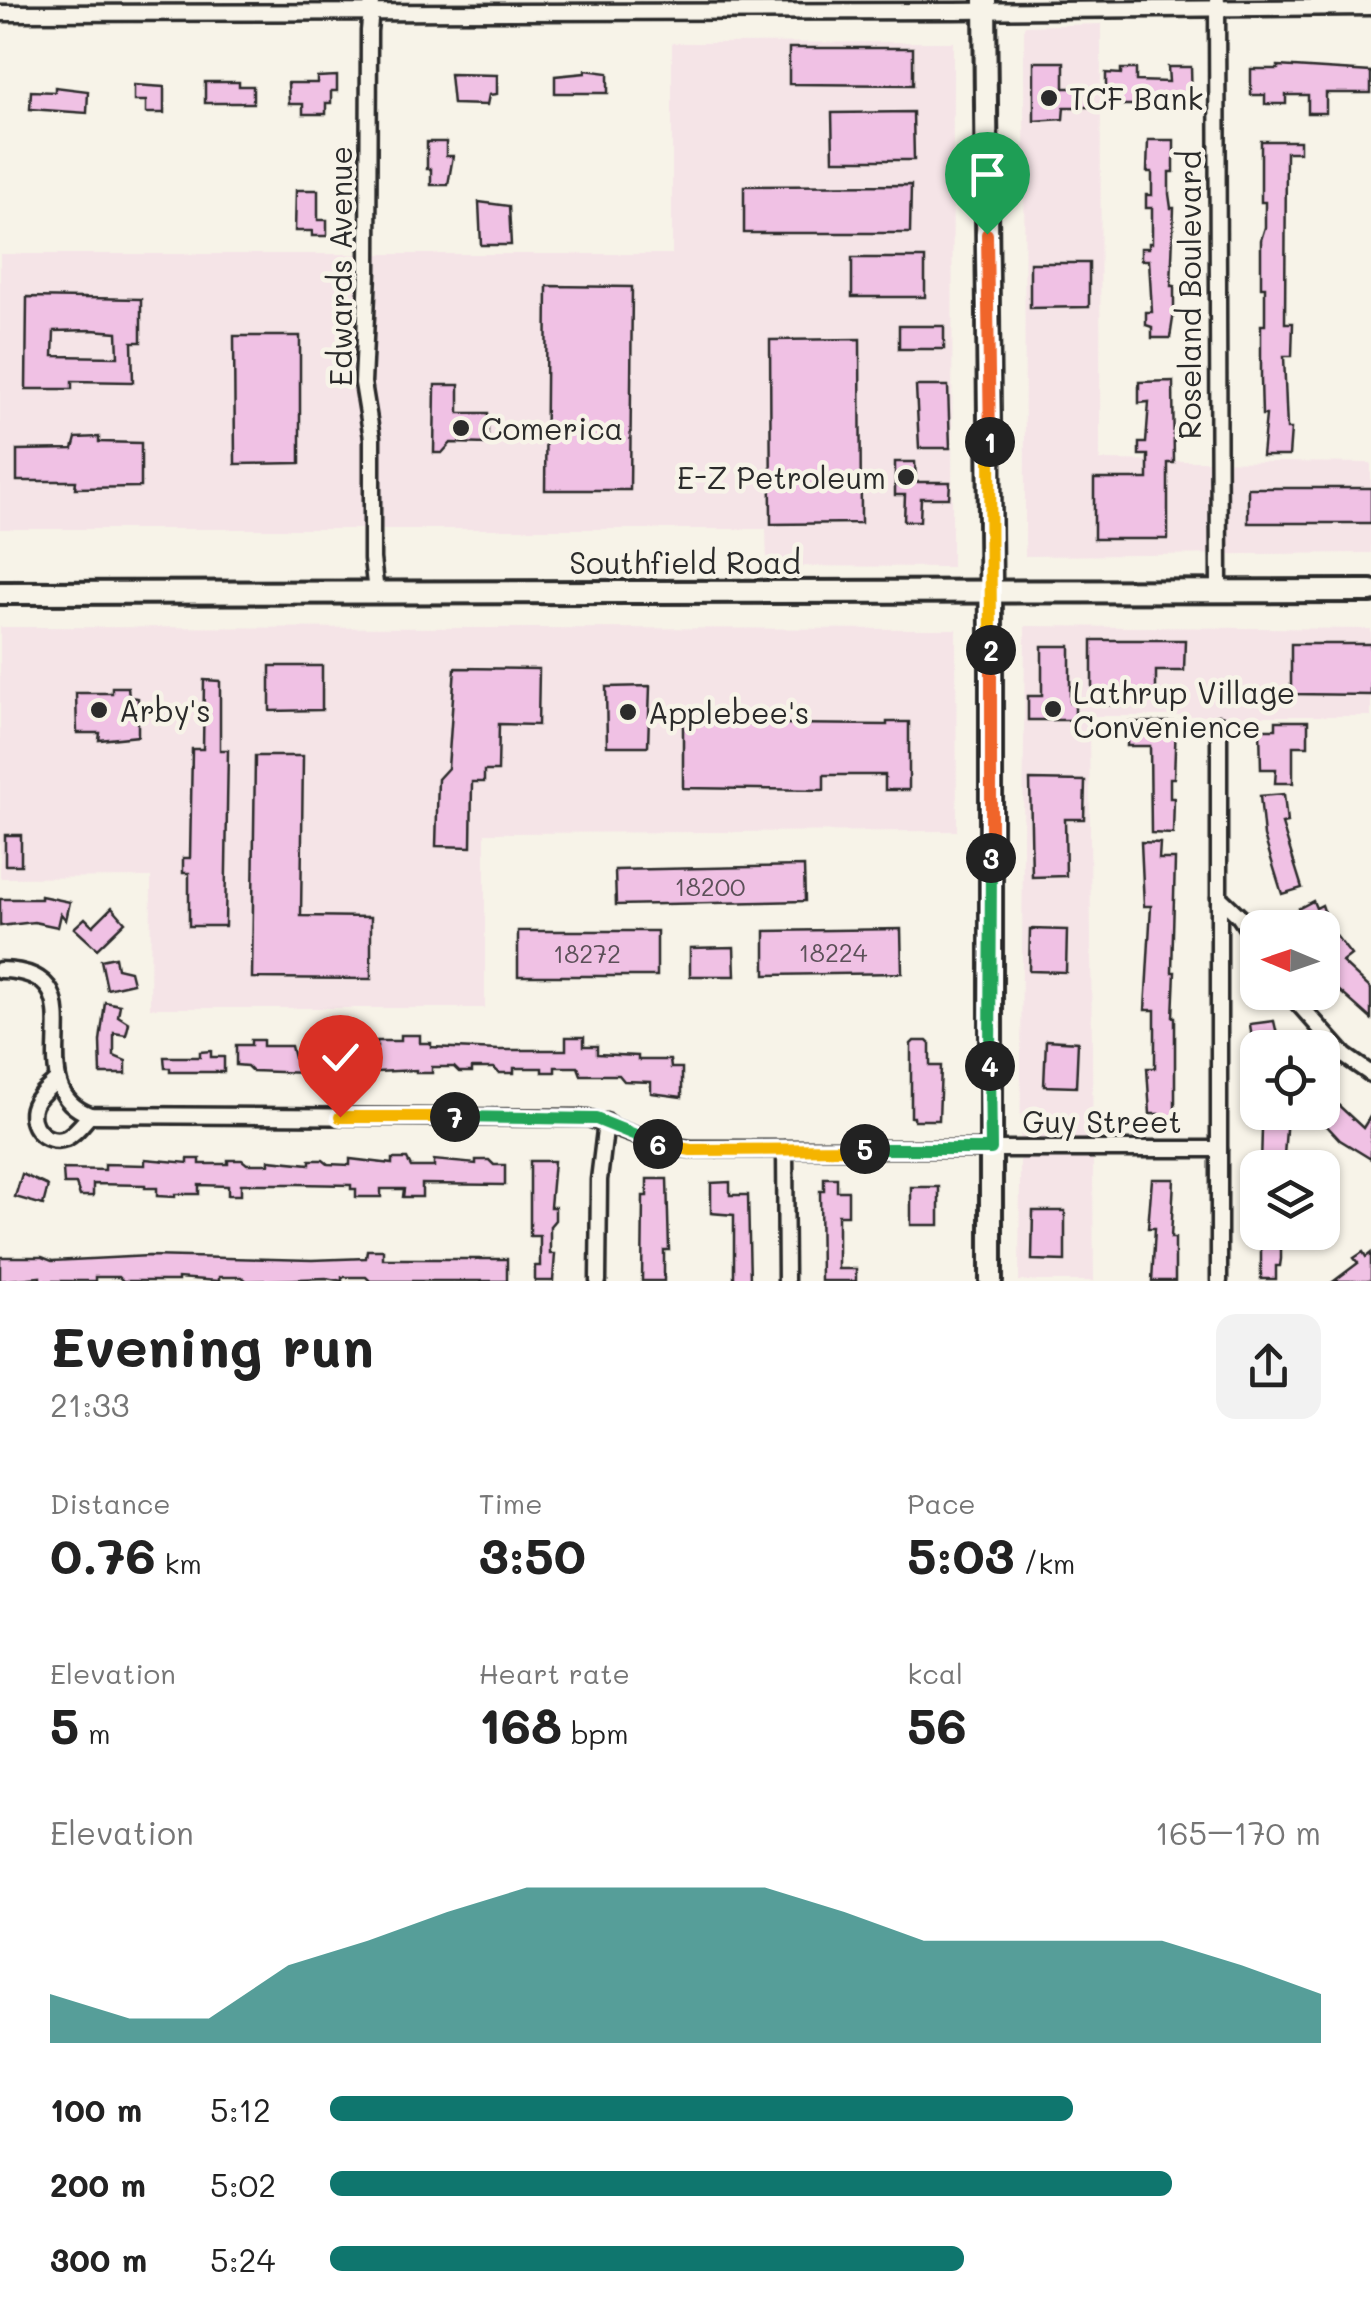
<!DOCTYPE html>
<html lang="en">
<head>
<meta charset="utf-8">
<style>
  body { margin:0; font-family:Mali,sans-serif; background:#f2f2f2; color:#222; height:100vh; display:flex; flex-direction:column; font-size:38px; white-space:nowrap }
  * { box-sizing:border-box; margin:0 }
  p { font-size:32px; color:#767676 }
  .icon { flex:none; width:55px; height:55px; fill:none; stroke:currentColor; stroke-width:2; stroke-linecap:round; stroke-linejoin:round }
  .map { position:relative; height:1281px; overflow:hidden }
  .side { display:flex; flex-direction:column; background:#fff; flex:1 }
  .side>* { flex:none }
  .needle { width:65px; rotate:272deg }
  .tools { position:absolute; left:1240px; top:910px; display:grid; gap:20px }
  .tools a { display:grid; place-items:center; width:100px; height:100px; border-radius:20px; background:#fff; box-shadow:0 2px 8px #0004; font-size:50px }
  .pin { position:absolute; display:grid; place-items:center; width:85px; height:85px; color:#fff; margin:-102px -42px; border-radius:50% 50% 50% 0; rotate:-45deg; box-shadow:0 0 10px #0007 }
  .pin .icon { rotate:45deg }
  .km { position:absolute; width:50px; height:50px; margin:-25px; border-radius:50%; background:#222; color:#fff; font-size:28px; line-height:50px; text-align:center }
  .round { display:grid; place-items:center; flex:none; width:105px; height:105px; border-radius:20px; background:#f2f2f2 }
  .head { display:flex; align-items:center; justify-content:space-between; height:170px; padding:0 50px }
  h1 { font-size:55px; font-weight:700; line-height:75px }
  .stats { display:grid; grid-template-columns:repeat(3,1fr); gap:15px; height:170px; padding:10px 50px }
  .stats div { display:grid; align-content:center }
  .stats b { font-size:50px; font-weight:700 }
  .stats small { font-size:28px; font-weight:400 }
  .stats p { font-size:28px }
  .chart { height:280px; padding:20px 50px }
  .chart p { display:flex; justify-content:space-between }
  .chart svg { width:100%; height:180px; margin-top:10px; fill:#0f766e; opacity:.7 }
  ul { padding:0 50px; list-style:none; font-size:32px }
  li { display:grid; grid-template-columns:160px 120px 1fr; align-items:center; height:75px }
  li i { height:25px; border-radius:12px; background:#0f766e }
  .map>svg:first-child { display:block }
</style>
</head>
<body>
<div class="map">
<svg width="1371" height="1281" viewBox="0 0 1371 1281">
  <rect width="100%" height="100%" fill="#f7f3e8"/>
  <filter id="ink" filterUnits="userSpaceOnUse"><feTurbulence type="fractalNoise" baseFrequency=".01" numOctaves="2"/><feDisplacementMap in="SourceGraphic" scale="20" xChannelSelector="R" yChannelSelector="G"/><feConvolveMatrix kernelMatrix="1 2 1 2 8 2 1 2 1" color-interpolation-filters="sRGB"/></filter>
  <g filter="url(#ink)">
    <g fill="#f5e4e7">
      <path d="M1101,24L1100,460L1371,463V553L1025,556L1024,26Z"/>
      <path d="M953,42L952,567L767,566L766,529H0V254H672V43Z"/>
      <path d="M1025,626L1371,629V716H1089L1094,1281H1019Z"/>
      <path d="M0,627L956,629L957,831L485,833V1008H150L151,877L0,878Z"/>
    </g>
    <g fill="#f0c1e4" stroke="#2b2b2b" stroke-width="2.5" fill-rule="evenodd">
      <path d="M789,48H913V85L789,84Z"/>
      <path d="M1034,62H1064V88H1091V107H1064L1063,119L1034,121Z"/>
      <path d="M1278,66L1371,72V93H1326V113H1308V95H1286V104H1265V95H1251V69H1278Z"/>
      <path d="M1168,67H1191L1192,101H1176V97L1149,98V105H1114V94H1106V73L1121,74V69H1136V81L1169,82Z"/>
      <path d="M585,70L608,73V93H555V76L585,73Z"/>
      <path d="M450,74L497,75V94L489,95L487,105L453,104Z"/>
      <path d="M337,76V91H331V103H326V114H303V104H289L288,83H317V77Z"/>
      <path d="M205,82H239V86H253V103H205Z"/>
      <path d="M134,85L164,87V113H146V101H134Z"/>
      <path d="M55,87L88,91L87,113L30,109L31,91L55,92Z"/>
      <path d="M913,112L914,160H833L832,113Z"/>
      <path d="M1148,140H1174V172H1169V194L1171,208H1174L1171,286H1174V312L1170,338H1152V327L1146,325V312H1152L1149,260H1141V248H1149V243H1152V208H1146V195H1152V172H1147Z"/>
      <path d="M1261,141H1300V152H1286L1285,323H1293L1292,356H1284L1287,429H1291L1289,456H1262L1266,415H1262L1261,379V325H1265V287H1261V240L1265,227V202H1261Z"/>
      <path d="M427,142H446V156H453L448,185H431V169H427Z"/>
      <path d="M911,185L910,233H744V186Z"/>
      <path d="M296,190H318V220H327V236H312V231H295Z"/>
      <path d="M479,202L509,206L511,245H481Z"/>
      <rect x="852" y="258" width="73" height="39"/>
      <path d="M1030,263H1089V307L1030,308Z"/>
      <path d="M547,286L632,287L630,490H545Z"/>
      <path d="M27,297L141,299V342H132L133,382L72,381V389H26ZM92,330L117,332L118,357L53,356L54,331Z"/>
      <rect x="899" y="326" width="45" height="23"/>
      <path d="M234,336H300V463L235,464Z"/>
      <path d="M860,339L861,523L771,524L770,340Z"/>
      <path d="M1173,381L1174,463H1168V539H1094V479H1148V455H1139V443H1146L1149,402L1139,403V382Z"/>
      <path d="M435,385H459V413H488V444L451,443L442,453H434Z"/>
      <path d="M916,386H948L950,448H919Z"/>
      <path d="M99,437V442L141,443V487L75,488L76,481H17V450L73,449L76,438Z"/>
      <path d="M895,462H915L916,482H950L949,498H921L920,521H904L905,495H895Z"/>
      <rect x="1248" y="488" width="123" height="35"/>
      <path d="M1092,640H1185L1184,671H1156V693H1130V705H1105L1106,694H1092Z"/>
      <path d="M1291,644H1371V695L1291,694Z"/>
      <path d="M1042,646H1070V703H1075V720H1028V696H1042Z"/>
      <path d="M270,666H322V710L270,711Z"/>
      <path d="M455,668L539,669L538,725L499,724L498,771H484V782H472L471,847L436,846L438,779L448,768Z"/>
      <path d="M204,680L220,681V750H228L225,926H189V873H183V858H190L192,749H203Z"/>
      <path d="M650,686L648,746H607L606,687Z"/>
      <path d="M112,687H128L129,697L138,698V736L99,740L100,733H77L76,693H112Z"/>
      <path d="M1276,721H1308V746H1293V783H1275L1276,769H1261L1260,729H1276Z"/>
      <path d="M887,722H909V790H885V775H824V790L683,788V723L887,725Z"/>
      <path d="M1128,722H1176L1174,778H1170V798H1174L1173,834L1151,833L1150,746H1127Z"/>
      <path d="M255,756H303L301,916L371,917V979L252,978Z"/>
      <path d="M1030,780L1085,781L1084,819H1065L1066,876L1032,877Z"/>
      <path d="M1284,794L1287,823L1282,824L1302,888L1282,894L1264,836L1260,796Z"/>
      <rect x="5" y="835" width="16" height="30"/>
      <path d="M1141,842L1160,843L1159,859H1175L1172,972H1175L1173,1017H1175V1118H1158V1114H1150L1147,1068H1155V1010H1145L1151,906H1144Z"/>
      <path d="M804,866L805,901L616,905L615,870Z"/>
      <path d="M41,896L70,902L66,920L61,914L58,927L34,922L0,926V899H41Z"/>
      <path d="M1313,901L1316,908L1322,905L1330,928L1351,955L1342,962L1371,989V1019L1336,988L1322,967V928H1298L1290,913Z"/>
      <path d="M112,907L125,922L97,949L74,928L85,918L93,926Z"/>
      <path d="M901,929L902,973L765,975V931Z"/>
      <path d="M1030,929L1067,930L1066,972L1029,971Z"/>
      <rect x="518" y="931" width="139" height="45"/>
      <path d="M734,947L735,976H690V948Z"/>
      <path d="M115,957L117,968L130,971L133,983L107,989L101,960Z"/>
      <path d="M105,1002L120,1005L118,1016L129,1023L126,1035L114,1033V1056L126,1061V1074H101L100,1041Z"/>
      <path d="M1274,1021L1280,1048H1253L1250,1024Z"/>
      <path d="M401,1035H420V1043H431V1047L499,1050H566V1037H584V1046H597V1054L638,1056V1060H670L671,1068H682V1097L651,1093V1082L624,1081L619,1075H581L578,1067H555V1072H542V1068H514V1073H499L494,1068H472V1072H459L454,1067H432V1073H416V1070L376,1072L372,1067H348V1073L335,1072L330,1067H319V1047H377V1041H401Z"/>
      <path d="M251,1040H263V1046H291L294,1058H307L306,1073L252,1071L247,1066L236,1065V1045H251Z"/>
      <path d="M1046,1040L1078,1042L1076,1087L1044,1086Z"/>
      <path d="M914,1041H927L930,1044V1066H941L939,1120H914V1117H911V1044Z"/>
      <path d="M211,1051V1057H224V1072H170V1068H165L164,1057H200V1052Z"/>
      <path d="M1322,1090L1363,1128L1371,1115V1159L1340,1140L1314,1112H1322Z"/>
      <path d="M1262,1112H1279L1278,1117H1287L1283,1168L1261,1166L1262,1128H1259V1117H1262Z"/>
      <path d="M145,1159L188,1163V1159H200V1164H228V1160H242L247,1164H269V1160L310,1164V1160H323L328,1164L350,1165V1159L392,1164V1159H407L411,1167H434V1160L476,1164V1160H489L494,1165H505V1185L422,1184V1197H403L404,1189H381V1197H356V1189H351V1185L297,1184H241V1195H228V1186L199,1185V1194H175V1197L157,1196V1188H145V1185L93,1184V1196H80L76,1184H64L63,1169L105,1170V1164L145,1165Z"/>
      <path d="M530,1161H554L550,1207H555V1220L550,1226V1254H555L553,1281H535V1266H540V1236H530Z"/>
      <path d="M22,1174L48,1186L43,1205L15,1197Z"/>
      <path d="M824,1178H837V1191H848V1215H838V1269H856V1281H821L820,1191H824Z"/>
      <path d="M647,1179H667L669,1250H664V1281H642L643,1196H647Z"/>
      <path d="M1152,1179H1174L1171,1238H1175V1281H1152L1155,1228H1148Z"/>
      <path d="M730,1182V1195H748L750,1281H734V1215L711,1213V1183Z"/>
      <rect x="911" y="1187" width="28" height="38"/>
      <path d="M1033,1211H1065V1261L1032,1260Z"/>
      <path d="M1261,1238H1281V1259L1280,1266H1276V1279H1261Z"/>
      <path d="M367,1250H383V1259H507V1281H370L366,1277H342V1281L326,1278L247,1281L242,1277H219V1281L178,1278V1281H123L119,1277H95V1281H40V1277L0,1281V1257H42L52,1261L149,1256L312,1260L366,1258Z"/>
      <path d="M1363,1252L1366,1257L1371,1253V1281H1334L1358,1263L1354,1258Z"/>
    </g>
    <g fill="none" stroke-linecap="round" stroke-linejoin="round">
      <defs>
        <g id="minor">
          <path d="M372,0L369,31L368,272L363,383L372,438V559L376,592"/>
          <path d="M1217,1L1219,590"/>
          <path d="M0,13L955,11L1371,7"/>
          <path d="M1219,724V1281"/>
          <path d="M1219,897L1239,916L1258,944"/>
          <path d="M0,970C109,971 12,1086 90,1115L588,1118L661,1145L691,1149H1219"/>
          <path d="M1288,992L1345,1056L1371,1074"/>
          <path d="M57,1080C50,1087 38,1095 34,1105C26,1124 45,1146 66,1138C75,1134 83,1123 90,1115"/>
          <path d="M785,1149L786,1281"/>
          <path d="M598,1281L599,1180L606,1122"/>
        </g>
        <g id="secondary">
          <path d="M985,0L991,626V1281"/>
          <path d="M0,593L1371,591"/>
        </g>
      </defs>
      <use href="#minor" stroke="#2b2b2b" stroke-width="21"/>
      <use href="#secondary" stroke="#2b2b2b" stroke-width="28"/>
      <use href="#minor" stroke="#f7f3e8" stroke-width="14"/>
      <use href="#secondary" stroke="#f7f3e8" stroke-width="20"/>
    </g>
  </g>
  <g fill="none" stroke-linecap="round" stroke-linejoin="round" filter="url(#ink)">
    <defs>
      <path id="split-1" d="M987,234L990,442"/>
      <path id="split-2" d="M990,442L991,650"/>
      <path id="split-3" d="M991,858V650"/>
      <path id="split-4" d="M990,1066L991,858"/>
      <path id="split-5" d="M865,1149H991L990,1066"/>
      <path id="split-6" d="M658,1144L691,1150L865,1149"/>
      <path id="split-7" d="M455,1117L596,1119L658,1144"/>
      <path id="split-8" d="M340,1117H455"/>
    </defs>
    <use href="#split-1" stroke="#fff" stroke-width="20"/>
    <use href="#split-2" stroke="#fff" stroke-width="20"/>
    <use href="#split-3" stroke="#fff" stroke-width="20"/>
    <use href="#split-4" stroke="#fff" stroke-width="20"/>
    <use href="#split-5" stroke="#fff" stroke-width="20"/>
    <use href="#split-6" stroke="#fff" stroke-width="20"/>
    <use href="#split-7" stroke="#fff" stroke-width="20"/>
    <use href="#split-8" stroke="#fff" stroke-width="20"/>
    <use href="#split-1" stroke="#f0652b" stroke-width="12"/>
    <use href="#split-2" stroke="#f5b400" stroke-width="12"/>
    <use href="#split-3" stroke="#f0652b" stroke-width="12"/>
    <use href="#split-4" stroke="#22a559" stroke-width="12"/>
    <use href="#split-5" stroke="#22a559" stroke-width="12"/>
    <use href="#split-6" stroke="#f5b400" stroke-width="12"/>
    <use href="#split-7" stroke="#22a559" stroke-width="12"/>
    <use href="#split-8" stroke="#f5b400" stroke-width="12"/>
  </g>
  <g fill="#2b2b2b" stroke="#f7f3e8" stroke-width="4">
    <circle cx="1049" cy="98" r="10"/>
    <circle cx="461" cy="428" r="10"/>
    <circle cx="906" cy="477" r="10"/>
    <circle cx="1053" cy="709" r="10"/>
    <circle cx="99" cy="710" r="10"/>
    <circle cx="628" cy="712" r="10"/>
  </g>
  <g text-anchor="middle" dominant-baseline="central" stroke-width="9" stroke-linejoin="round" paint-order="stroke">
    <g font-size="25" fill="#5c5059">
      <text x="710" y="886">18200</text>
      <text x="833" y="952">18224</text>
      <text x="587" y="953">18272</text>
    </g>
    <g font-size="30" fill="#2b2b2b" stroke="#f7f3e8" text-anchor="start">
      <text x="1069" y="98">TCF Bank</text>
      <text x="481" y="428">Comerica</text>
      <text x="886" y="477" text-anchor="end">E-Z Petroleum</text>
      <text x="1073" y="692">Lathrup Village<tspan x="1073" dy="34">Convenience</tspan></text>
      <text x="119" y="710">Arby's</text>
      <text x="648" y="712">Applebee's</text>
    </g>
    <g font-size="30" fill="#2b2b2b" stroke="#f7f3e8">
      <text transform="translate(340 266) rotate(-90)">Edwards Avenue</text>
      <text transform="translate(1189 295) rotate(-90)">Roseland Boulevard</text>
      <text x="685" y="562">Southfield Road</text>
      <text x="1102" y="1121">Guy Street</text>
    </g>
  </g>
</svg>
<div class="tools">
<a><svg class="needle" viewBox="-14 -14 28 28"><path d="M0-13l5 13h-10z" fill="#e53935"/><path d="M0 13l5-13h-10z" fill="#767676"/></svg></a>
<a><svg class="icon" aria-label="locate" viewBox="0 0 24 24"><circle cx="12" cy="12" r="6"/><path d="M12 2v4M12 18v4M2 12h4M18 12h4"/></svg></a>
<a><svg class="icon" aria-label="layers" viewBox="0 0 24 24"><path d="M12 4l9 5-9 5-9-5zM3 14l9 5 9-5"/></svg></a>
</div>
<div class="pin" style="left:987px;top:234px;background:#1e9e55"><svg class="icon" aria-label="arrive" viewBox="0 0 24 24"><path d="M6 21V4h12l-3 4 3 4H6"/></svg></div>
<div class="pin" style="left:340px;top:1117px;background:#d93025"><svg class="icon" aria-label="check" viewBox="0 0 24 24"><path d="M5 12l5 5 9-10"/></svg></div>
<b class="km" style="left:990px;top:442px">1</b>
<b class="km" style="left:991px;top:650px">2</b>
<b class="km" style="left:991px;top:858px">3</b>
<b class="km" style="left:990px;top:1066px">4</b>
<b class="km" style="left:865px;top:1149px">5</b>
<b class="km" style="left:658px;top:1144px">6</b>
<b class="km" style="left:455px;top:1117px">7</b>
</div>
<section class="side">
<div class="head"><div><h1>Evening run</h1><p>21:33</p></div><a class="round"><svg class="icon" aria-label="share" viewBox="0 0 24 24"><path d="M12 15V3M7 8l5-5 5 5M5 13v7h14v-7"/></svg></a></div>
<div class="stats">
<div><p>Distance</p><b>0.76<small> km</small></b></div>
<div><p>Time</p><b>3:50</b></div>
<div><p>Pace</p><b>5:03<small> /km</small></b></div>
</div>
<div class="stats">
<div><p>Elevation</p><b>5<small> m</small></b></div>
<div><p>Heart rate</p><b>168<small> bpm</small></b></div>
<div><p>kcal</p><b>56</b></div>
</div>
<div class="chart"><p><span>Elevation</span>165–170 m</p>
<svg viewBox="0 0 160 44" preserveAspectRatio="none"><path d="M0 44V32L10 38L20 38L30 25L40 19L50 12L60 6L70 6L80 6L90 6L100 12L110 19L120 19L130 19L140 19L150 25L160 32V44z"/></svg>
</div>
<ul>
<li><b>100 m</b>5:12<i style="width:75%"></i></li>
<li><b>200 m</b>5:02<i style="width:85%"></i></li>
<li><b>300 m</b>5:24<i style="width:64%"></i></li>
</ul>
</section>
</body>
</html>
